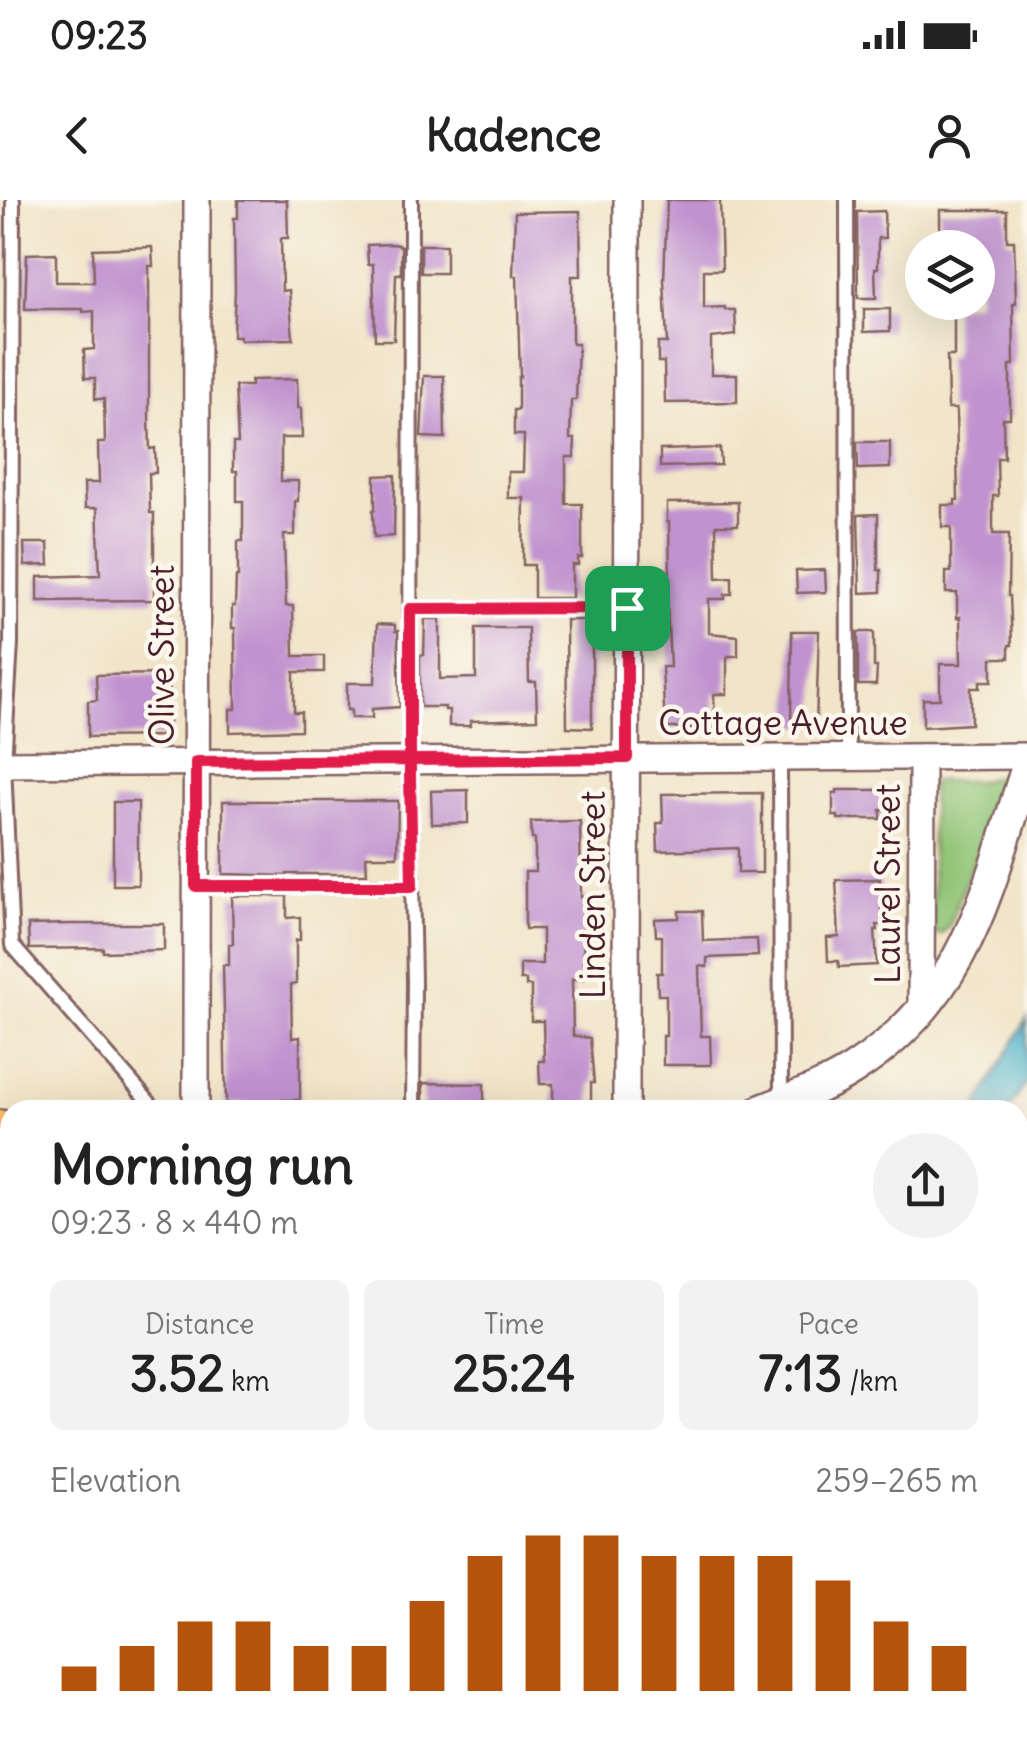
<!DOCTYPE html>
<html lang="en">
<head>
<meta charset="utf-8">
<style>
  body { margin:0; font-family:Delius,sans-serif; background:#f2f2f2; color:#222; height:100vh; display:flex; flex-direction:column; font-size:38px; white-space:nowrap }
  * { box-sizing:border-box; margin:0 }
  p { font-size:32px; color:#767676 }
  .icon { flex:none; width:55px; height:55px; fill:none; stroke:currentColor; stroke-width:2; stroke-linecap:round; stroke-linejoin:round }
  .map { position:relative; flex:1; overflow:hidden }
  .details { position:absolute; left:0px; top:900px; width:1028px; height:642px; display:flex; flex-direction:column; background:#fff; border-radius:30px 30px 0 0; box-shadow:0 10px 40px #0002 }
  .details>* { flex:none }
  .fabs { position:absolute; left:905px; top:30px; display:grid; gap:20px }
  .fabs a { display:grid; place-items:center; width:90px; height:90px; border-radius:50%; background:#fff; box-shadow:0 10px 40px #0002; font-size:50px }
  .pin { position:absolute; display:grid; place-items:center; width:85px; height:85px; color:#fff; margin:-42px; border-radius:20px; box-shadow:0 5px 15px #0006 }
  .round { display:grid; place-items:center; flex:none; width:105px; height:105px; border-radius:52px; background:#f2f2f2 }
  .overview { display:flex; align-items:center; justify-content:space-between; height:170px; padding:0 50px }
  h1 { font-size:55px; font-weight:700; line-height:75px }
  .metrics { display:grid; grid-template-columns:repeat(3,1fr); gap:15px; height:170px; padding:10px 50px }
  .metrics div { display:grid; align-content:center; border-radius:15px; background:#f2f2f2; text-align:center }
  .metrics b { font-size:50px; font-weight:700 }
  .metrics small { font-size:28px; font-weight:400 }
  .metrics p { font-size:28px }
  .chart { height:280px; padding:20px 50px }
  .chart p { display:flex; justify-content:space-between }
  .chart svg { width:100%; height:180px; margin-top:10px; stroke:#b45309; stroke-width:6 }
  .status { display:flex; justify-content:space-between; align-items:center; height:70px; padding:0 50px; background:#fff; direction:ltr }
  .status svg { height:28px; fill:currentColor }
  header { display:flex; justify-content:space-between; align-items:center; height:130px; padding:0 50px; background:#fff; font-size:45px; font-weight:700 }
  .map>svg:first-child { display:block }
</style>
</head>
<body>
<div class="status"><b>09:23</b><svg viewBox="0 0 49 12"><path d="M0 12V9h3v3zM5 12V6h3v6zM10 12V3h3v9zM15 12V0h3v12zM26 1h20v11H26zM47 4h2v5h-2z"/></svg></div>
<header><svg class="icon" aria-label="back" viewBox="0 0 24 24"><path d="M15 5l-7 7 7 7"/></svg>Kadence<svg class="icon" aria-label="person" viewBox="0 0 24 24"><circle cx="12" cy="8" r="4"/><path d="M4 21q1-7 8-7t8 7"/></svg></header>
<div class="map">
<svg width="1027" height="1542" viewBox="0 0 1027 1542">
  <rect width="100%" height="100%" fill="#fbf7ec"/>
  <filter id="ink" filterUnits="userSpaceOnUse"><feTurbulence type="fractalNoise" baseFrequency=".01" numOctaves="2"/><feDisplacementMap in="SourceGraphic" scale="20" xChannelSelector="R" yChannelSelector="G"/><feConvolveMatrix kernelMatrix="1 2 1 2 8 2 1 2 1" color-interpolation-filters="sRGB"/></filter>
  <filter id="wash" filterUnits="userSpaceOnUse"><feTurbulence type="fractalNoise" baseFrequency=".0048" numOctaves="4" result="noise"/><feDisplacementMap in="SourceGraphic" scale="40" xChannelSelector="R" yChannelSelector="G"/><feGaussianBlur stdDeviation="2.25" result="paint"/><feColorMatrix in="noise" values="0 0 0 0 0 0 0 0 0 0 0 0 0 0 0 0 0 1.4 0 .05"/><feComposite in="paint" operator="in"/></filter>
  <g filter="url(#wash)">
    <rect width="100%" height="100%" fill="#f1e4c8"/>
    <path fill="#91c577" stroke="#6e7251" stroke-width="2.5" d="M1006,574L949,726L942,734H933L931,581H980Z"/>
    <path fill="#4ab1c9" stroke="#4a687a" stroke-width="2.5" d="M1027,819V883L1008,910H975Z"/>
    <g id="blocks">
      <g fill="#c092cf">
        <path d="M238,0H287L288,38H281L282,91L289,90L293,139L240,140V136H233L235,91L234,18H238Z"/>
        <path d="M667,0H720L722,70H704V108L725,107V110H735L736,135L711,138V174H737V202L665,203L664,162H658V143H667L664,80Z"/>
        <path d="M940,10H1007V41H1014L1016,103H1013L1014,165H1010V218H1003L1004,258H997L998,296H993V334H1009L1008,396H1010L1012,445H1009V458H992V481H980V488H971V524L923,527V499H940V464H961L960,417L957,418V393H946V372H951V327H942V305H955V300H958L956,209H948L947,156H954V106L978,102V48H972V37H940Z"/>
        <path d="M580,11L581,76H572V141L573,144H578L576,200H571L570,239H575L574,257H566V304H582V358H578V365H572V398H534V365H523L524,298H508V272H523L524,235H514V210H518V177H520L517,76H513L515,12Z"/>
        <path d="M884,11L885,38H878V68H875L876,98H858L857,12Z"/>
        <path d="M394,44L401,46V74H396L394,140H375L373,64H368L367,45Z"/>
        <rect x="421" y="45" width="25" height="28"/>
        <path d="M152,47L153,66H149V217L150,249L155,248L156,273H149L150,313H154V400L38,401V377L100,375L97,308H85L84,283H99L98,243H105L104,199H95V178H85L84,150L94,149V111L83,112V109H25L27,54L56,53V82H94L93,49Z"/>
        <path d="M864,109H890V131L864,132Z"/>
        <path d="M424,176H444L445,238L421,237Z"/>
        <path d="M297,179L298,208H301L302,238H281V281H298V301H295V335H284L286,406H293L294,456H324V472H294V512H301V530L230,532V509H236L235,428H232V406H235L236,377H238V341H243V301H237V271H233V243H238L235,186H251V180Z"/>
        <path d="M857,242H890V268L858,269Z"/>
        <path d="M720,248L721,265L660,267V250Z"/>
        <path d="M395,275L394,336L374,337L373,310H375V276Z"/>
        <path d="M738,302V325H716L717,378L732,377V394H725V399H709V433L738,436V456H728L727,459V494H714L715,528H665L662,467H670L666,380H670L669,322H667V303Z"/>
        <path d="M878,314V370H881V392L860,393L858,315Z"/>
        <path d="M24,343H48L49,365L25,366Z"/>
        <path d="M825,370L826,392L797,393L796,371Z"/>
        <path d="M425,419H440V479L476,478V428H528L529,482H536L537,519L470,521V526H449V510H445V507H420V455H424Z"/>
        <path d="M566,420H592V528L567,527Z"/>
        <path d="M377,424L395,425V431H398L400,507L372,509V518H351V510H347V483H375Z"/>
        <path d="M792,431H819L816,526H791Z"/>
        <path d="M858,432H874V467H877L876,485H858Z"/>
        <path d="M169,474V536L88,537V501L97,500L96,475Z"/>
        <path d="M468,590V623L432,624L431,591Z"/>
        <path d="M837,590H886V610H881V619H838V616H833V593H837Z"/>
        <path d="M762,593V673H738V648L658,651L657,623H663L662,594Z"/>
        <path d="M223,601H398L397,656H366L367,674H287V676L223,674Z"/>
        <rect x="113" y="602" width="25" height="83"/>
        <path d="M580,621L581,697H588V729H583L584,779H572L573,836L590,838L594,883H591V907H553V884H540L539,861H544L543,821H531V786H526V780H520V764H542V729H525V672H535V639H532L531,622Z"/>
        <path d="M880,679L882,725H877L878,730H875L877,765L839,767L838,761H828L827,738L839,737L836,680Z"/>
        <path d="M232,696H287V718L300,717V740H296V784L291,785L292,838L300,837V900H280V909H257V904H226L223,765H229V744H233Z"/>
        <path d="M679,711H702L703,741L757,739L758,756L707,758V767L699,766L701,836H710L711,865H663V836H666V795H658L657,773H662V736H656L655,719L679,718Z"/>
        <path d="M72,724H164V750L103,752V748L29,749L28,725Z"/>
        <path d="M423,883L484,884V910H423Z"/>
      </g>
    </g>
  </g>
  <g filter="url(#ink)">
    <use href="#blocks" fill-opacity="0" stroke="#846462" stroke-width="2.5"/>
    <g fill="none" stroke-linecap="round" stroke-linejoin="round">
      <defs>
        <g id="service">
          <path d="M13,0L11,443L4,564L12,745L156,910"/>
          <path d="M411,0L410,576L414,781L413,910"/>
          <path d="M847,0L848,557"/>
          <path d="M411,409L627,408"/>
          <path d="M780,557L781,900"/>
          <path d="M196,686H412"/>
          <path d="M1018,1277H1027"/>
          <path d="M554,1532V1542"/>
        </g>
        <g id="minor">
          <path d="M0,564L1027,556"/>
          <path d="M921,812L922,557"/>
          <path d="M196,910L197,0"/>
          <path d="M626,910L627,0"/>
          <path d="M1018,1059L1027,1044"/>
          <path d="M0,1526L10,1519"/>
          <path d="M124,1532V1542"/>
          <path d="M690,1532V1542"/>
          <path d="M960,1532V1542"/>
        </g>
        <g id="tertiary">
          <path d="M762,910C792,898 824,888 852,870C969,795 987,690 1027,567"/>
          <path d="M0,1204L10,1195"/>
          <path d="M1018,1431H1027"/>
        </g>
        <g id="motorway">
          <path d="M0,933L10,944"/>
          <path d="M0,1048L10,1061"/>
          <path d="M274,1532L278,1542"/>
          <path d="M353,1532L356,1542"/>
        </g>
      </defs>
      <use href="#service" stroke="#846462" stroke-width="18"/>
      <use href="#minor" stroke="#846462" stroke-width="30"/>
      <use href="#tertiary" stroke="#846462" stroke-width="35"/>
      <use href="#motorway" stroke="#846462" stroke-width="50"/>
      <g stroke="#846462" stroke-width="4" stroke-dasharray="8 8" stroke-linecap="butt">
        <path d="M1018,992L1027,976"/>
        <path d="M0,1484L10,1476"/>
      </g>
      <use href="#service" stroke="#fff" stroke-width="12"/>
      <use href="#minor" stroke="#fff" stroke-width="25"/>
      <use href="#tertiary" stroke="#fff" stroke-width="30"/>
      <use href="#motorway" stroke="#fdbc70" stroke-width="45"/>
    </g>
  </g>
  <g fill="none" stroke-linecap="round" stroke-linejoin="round" filter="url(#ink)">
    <defs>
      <path id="route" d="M627,408V558C484,560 340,562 196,562V686H412L410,576V409L627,408"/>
    </defs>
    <use href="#route" stroke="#fff" stroke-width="20"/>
    <use href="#route" stroke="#e11d48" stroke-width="12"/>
  </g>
  <g text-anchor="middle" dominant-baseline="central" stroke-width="9" stroke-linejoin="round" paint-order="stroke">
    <g font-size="35" fill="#4a1f2b" stroke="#fbf7ec">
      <text transform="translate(161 455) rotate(-90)">Olive Street</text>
      <text x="783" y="522">Cottage Avenue</text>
      <text transform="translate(887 684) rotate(-90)">Laurel Street</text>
      <text transform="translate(592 695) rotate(-90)">Linden Street</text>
    </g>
  </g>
</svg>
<div class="fabs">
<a><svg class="icon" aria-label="layers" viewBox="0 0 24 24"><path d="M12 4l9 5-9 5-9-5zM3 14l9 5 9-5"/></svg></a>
</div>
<div class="pin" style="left:627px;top:408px;background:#1e9e55"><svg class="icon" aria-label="arrive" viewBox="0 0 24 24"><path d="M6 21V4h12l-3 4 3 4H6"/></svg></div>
<section class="details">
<div class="overview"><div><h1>Morning run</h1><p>09:23 · 8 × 440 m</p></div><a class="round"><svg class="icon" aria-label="share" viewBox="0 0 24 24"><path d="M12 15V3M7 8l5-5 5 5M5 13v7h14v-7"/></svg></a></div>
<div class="metrics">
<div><p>Distance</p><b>3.52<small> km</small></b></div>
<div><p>Time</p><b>25:24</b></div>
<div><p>Pace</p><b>7:13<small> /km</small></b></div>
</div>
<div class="chart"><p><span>Elevation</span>259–265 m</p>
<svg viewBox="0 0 160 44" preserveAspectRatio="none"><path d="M5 44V38M15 44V33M25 44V27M35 44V27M45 44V33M55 44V33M65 44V22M75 44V11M85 44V6M95 44V6M105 44V11M115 44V11M125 44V11M135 44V17M145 44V27M155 44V33"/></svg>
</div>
</section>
</div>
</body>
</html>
